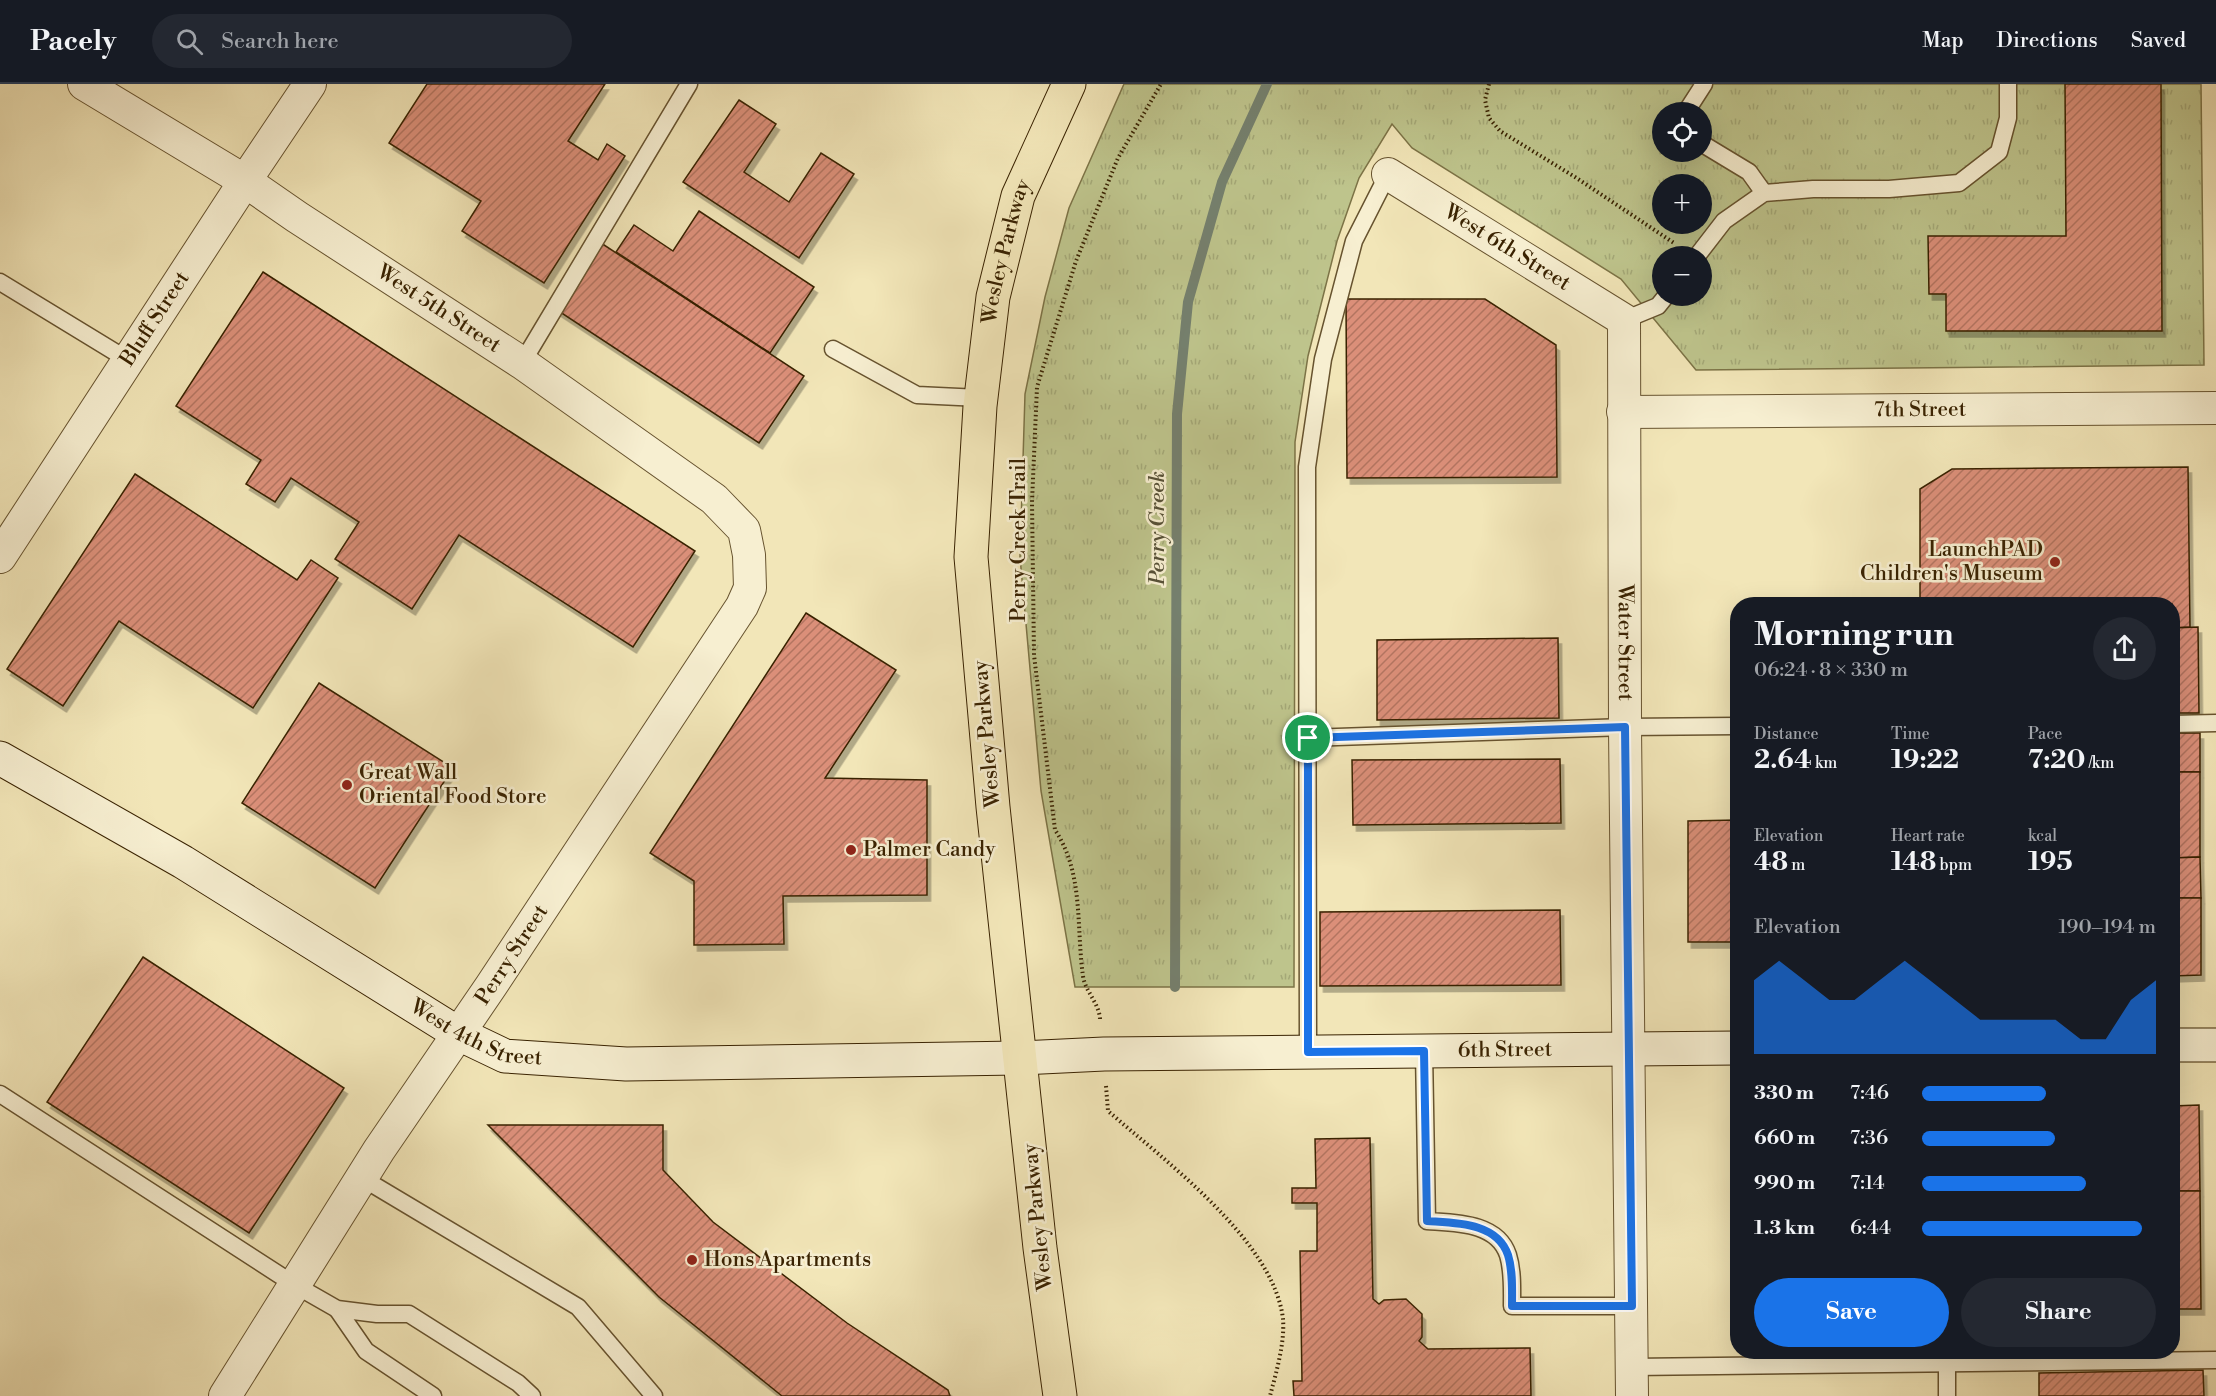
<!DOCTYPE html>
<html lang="en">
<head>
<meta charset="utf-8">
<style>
  body { margin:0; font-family:"Libre Bodoni",serif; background:#242831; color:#f1f3f6; height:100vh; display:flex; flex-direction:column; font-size:22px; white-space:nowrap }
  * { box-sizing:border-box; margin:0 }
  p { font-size:20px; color:#9ea1a6 }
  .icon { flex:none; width:33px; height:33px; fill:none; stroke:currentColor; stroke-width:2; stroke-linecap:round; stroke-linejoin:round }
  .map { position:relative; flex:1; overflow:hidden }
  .details { position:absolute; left:1730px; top:513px; width:450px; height:762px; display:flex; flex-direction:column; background:#171b24; border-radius:24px; box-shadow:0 6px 24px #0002 }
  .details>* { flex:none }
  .controls { position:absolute; left:1652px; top:18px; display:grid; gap:12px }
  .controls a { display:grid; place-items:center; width:60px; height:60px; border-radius:50%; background:#171b24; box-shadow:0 6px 24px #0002; font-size:30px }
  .pin { position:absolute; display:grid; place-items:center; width:51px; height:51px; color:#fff; margin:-26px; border:3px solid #fff; border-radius:50%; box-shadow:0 2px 6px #0007 }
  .round { display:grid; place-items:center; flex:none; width:63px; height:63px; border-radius:32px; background:#242831 }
  .overview { display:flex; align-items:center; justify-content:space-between; height:102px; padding:0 24px }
  h1 { font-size:33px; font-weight:700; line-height:45px }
  .metrics { display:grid; grid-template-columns:repeat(3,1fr); gap:9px; height:102px; padding:6px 24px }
  .metrics div { display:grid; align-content:center }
  .metrics b { font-size:26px; font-weight:700 }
  .metrics small { font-size:16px; font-weight:400 }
  .metrics p { font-size:16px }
  .chart { height:168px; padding:12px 24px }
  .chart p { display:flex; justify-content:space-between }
  .chart svg { width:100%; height:108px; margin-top:6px; fill:#1a73e8; opacity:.7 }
  .primary-button { display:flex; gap:12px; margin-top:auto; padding:12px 24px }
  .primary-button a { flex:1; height:69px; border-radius:36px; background:#1a73e8; color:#fff; font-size:24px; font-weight:700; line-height:69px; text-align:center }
  .primary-button a+a { background:#242831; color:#f1f3f6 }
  ul { padding:0 24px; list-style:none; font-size:20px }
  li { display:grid; grid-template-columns:96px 72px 1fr; align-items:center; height:45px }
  li i { height:15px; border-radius:8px; background:#1a73e8 }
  header { display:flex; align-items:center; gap:36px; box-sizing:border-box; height:84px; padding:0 30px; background:#171b24; border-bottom:2px solid #363941 }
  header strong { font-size:28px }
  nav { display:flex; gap:33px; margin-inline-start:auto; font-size:21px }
  .search { width:420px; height:54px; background:#242831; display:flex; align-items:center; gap:15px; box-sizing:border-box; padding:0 21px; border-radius:33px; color:#9ea1a6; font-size:22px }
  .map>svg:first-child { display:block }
</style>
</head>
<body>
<header>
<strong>Pacely</strong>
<div class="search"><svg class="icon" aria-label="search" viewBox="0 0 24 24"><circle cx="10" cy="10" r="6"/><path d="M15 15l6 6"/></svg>Search here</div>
<nav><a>Map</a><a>Directions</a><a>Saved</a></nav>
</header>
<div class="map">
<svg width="2216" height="1312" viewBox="0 0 2216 1312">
  <defs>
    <pattern id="grass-tufts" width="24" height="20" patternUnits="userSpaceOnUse" patternTransform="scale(1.5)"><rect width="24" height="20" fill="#bec48c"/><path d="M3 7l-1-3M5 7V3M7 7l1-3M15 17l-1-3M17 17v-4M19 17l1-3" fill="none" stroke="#a4a877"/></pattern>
    <pattern id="building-hatch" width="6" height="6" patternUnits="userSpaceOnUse" patternTransform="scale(1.5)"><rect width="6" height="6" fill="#db8f79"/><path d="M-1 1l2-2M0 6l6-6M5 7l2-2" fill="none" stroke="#b37461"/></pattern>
    <filter id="shadow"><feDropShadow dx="3.5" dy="6" stdDeviation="0" flood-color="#0004"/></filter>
  </defs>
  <rect width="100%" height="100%" fill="#f2e6b8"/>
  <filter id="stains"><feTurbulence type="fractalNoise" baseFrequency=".00333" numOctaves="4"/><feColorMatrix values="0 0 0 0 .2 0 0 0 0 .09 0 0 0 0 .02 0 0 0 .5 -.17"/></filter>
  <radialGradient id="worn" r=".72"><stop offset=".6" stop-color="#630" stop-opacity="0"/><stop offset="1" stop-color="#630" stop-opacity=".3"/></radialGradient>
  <path fill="url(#grass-tufts)" stroke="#7c7346" stroke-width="1.5" fill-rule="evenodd" d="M1124,0H2201L2204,281L1696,286L1621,195L1412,64L1392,40L1359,94L1337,157L1308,272L1295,358L1294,903H1075L1041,707L1020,473L1025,310L1045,213L1069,124ZM1662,28H1701V68H1662ZM1662,100H1701V140H1662ZM1662,172H1701V212H1662Z"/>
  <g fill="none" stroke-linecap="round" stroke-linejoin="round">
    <path stroke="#75806e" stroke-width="10" d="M1175,903L1177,330L1188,218L1222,98L1267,0"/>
  </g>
  <g fill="url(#building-hatch)" stroke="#392201" stroke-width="1.5" filter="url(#shadow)">
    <path d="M427,0H605L568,57L598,76L607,60L625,72L544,199L462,147L481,117L389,59Z"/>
    <path d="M2065,0H2161L2162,247H1946V210H1929L1928,152H2066Z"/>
    <path d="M739,16L776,40L744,88L789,118L821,69L854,90L799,174L683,98Z"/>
    <path d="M699,127L814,203L770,269L616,168L634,141L673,167Z"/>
    <path d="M601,159L804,292L759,359L557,226Z"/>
    <path d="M263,188L695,467L633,563L459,451L412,525L335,475L359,438L291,394L275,418L246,400L261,376L176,322Z"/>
    <path d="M1346,215H1485L1556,261L1557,393L1347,394Z"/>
    <path d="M2188,383L2190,543L2172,544V520H1920V405L1952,385Z"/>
    <path d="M135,390L297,496L311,476L338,494L253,624L119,537L63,622L7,585Z"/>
    <path d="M806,529L896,586L825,694L927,696V811L783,812L784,860L694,861V797L650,769Z"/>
    <path d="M2198,543L2199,629H2172V544Z"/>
    <path d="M1558,554L1559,634L1377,636V556Z"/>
    <path d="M319,599L453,684L375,804L242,719Z"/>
    <rect x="2172" y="649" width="28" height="39"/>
    <path d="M1560,675L1561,739L1353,741L1352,676Z"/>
    <path d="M2172,688H2200V773L2172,774Z"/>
    <path d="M1737,736V858H1688V737Z"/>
    <path d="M2200,773L2201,814H2172V774Z"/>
    <path d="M2172,814H2201V891L2172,892Z"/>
    <path d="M1560,826L1561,901L1320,902V828Z"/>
    <path d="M143,873L344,1004L249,1149L47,1018Z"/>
    <path d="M2199,1021L2200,1107H2172V1022Z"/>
    <path d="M488,1041H663V1086L713,1138L847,1239L948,1306L950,1312H782L659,1213Z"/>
    <path d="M1370,1054L1373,1215L1379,1220L1384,1216L1406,1215L1422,1230V1253L1419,1257L1428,1265L1530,1264L1531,1312H1294L1293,1297H1302L1300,1167H1317V1119H1292V1104H1316L1315,1055Z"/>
    <path d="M2172,1107H2200L2201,1225H2172Z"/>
    <path d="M2203,1286L2204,1312H2039V1289Z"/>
  </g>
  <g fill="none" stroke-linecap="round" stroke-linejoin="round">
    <defs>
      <g id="service">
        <path d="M1686,28L1704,0"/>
        <path d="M1701,59L1749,88L1764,109"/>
        <path d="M1697,172L1724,137L1764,109L1813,105H1889L1959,99L1999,68L2008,34V0"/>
        <path d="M0,198L128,276"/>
        <path d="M1624,236L1658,222L1666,212"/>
        <path d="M833,265L917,311L980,314"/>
        <path d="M522,279L689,0"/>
        <path d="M2172,640L2216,639"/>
        <path d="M1308,654L1625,643L1737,642"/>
        <path d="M1424,967L1427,1137C1455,1139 1497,1138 1508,1171C1513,1187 1512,1206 1512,1222H1632"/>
        <path d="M1308,968L1307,383L1323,275L1354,157L1388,90"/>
        <path d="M0,1010L295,1201L337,1225L377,1230H409L518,1299L532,1312"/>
        <path d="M362,1094L578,1223L654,1312"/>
        <path d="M337,1225L366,1267L433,1312"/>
        <path d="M1947,1268V1312"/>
        <path d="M1632,1283L2216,1276"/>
      </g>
      <g id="minor">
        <path id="s1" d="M84,0L245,97L297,133L522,279L714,415L744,446L749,471L750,504L742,522L491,902L379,1066L225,1312"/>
        <path id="s2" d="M1388,90L1624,236L1625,643L1632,1312"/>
        <path id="s3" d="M1623,328L2216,324"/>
        <path id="s4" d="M0,473L245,97L310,0"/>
      </g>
      <g id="secondary">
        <path id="s5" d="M0,674L183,778L459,950L505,972L626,980L1021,974L1104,970L1737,964"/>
        <path d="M2172,961H2216"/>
      </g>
      <g id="primary">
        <path id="s6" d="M1060,1312L1040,1164L993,723L971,473L980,322L993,213L1018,112L1069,0"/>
      </g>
    </defs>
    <use href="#service" stroke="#67532f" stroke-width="19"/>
    <use href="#minor" stroke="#67532f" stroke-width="34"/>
    <use href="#secondary" stroke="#392201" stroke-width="35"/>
    <use href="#primary" stroke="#392201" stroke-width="35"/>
    <g stroke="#392201" stroke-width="4" stroke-dasharray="1.5 3" stroke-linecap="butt">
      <path d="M1489,0L1485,16L1489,34L1500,47L1575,93L1674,159"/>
      <path d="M1100,935C1099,919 1085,907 1083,892C1076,843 1084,789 1055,746L1034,571L1032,418L1037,303L1076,177L1118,74L1161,0"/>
      <path d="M1106,1002L1108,1027C1165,1077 1274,1157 1283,1235C1285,1259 1276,1289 1270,1312"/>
    </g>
    <use href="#service" stroke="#f7efd1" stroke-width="16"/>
    <use href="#minor" stroke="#f7efd1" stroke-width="32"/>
    <use href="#secondary" stroke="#f7efd1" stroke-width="33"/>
    <use href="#primary" stroke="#f2e6b8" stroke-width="33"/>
  </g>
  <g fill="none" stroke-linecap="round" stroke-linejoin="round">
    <defs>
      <path id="route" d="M1625,643L1632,1222H1512C1512,1206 1513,1187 1508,1171C1497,1138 1455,1139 1427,1137L1424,967L1308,968V654Z"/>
    </defs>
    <use href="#route" stroke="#fff" stroke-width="12"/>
    <use href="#route" stroke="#1a73e8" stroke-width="8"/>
  </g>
  <g fill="#8f2418" stroke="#f7efd1" stroke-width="2">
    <circle cx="2055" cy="478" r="6"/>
    <circle cx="347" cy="701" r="6"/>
    <circle cx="851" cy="766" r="6"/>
    <circle cx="692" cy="1176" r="6"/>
  </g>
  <g text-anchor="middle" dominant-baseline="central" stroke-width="5" stroke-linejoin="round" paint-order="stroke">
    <g font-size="21" fill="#392201" stroke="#f7efd1">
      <text stroke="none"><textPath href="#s2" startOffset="140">West 6th Street</textPath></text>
      <text stroke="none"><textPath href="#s6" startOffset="1152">Wesley Parkway</textPath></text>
      <text stroke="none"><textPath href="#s1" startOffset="420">West 5th Street</textPath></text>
      <text stroke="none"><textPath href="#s4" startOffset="284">Bluff Street</textPath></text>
      <text stroke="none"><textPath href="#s3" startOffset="297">7th Street</textPath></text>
      <text transform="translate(1019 456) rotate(-90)">Perry Creek Trail</text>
      <text stroke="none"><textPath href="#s2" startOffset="600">Water Street</textPath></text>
      <text transform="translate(987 650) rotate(-95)">Wesley Parkway</text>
      <text transform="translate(512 871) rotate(-57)">Perry Street</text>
      <text stroke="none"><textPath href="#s5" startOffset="552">West 4th Street</textPath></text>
      <text stroke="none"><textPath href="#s5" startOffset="1587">6th Street</textPath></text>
      <text transform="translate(1038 1133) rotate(-96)">Wesley Parkway</text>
    </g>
    <g font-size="21" fill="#392201" stroke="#f7efd1" text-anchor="start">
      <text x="2043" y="466" text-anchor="end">LaunchPAD<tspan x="2043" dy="24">Children's Museum</tspan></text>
      <text x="359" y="689">Great Wall<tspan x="359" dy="24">Oriental Food Store</tspan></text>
      <text x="863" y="766">Palmer Candy</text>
      <text x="704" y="1176">Hons Apartments</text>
    </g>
    <g font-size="22" font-style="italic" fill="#575137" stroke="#f7efd1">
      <text transform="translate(1157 444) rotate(-90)">Perry Creek</text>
    </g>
  </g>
  <rect width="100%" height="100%" filter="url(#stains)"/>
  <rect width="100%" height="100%" fill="url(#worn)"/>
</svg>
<div class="controls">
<a><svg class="icon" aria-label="locate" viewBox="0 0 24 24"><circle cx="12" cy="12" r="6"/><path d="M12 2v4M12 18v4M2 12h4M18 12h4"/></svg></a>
<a>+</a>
<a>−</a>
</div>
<div class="pin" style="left:1308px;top:654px;background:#1e9e55"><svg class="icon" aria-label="arrive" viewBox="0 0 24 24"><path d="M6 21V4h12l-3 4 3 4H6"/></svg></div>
<section class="details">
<div class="overview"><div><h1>Morning run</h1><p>06:24 · 8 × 330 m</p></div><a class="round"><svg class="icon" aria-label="share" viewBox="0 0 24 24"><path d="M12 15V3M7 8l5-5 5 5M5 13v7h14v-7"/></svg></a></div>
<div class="metrics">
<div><p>Distance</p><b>2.64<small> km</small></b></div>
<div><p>Time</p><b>19:22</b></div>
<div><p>Pace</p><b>7:20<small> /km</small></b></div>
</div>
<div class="metrics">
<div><p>Elevation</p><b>48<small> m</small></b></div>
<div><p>Heart rate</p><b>148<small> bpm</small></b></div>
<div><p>kcal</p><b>195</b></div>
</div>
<div class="chart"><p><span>Elevation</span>190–194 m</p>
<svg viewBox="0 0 160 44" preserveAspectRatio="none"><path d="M0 44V14L10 6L20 14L30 22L40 22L50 14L60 6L70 14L80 22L90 30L100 30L110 30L120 30L130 38L140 38L150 22L160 14V44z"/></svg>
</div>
<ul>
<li><b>330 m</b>7:46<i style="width:53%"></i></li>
<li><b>660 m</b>7:36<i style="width:57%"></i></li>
<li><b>990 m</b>7:14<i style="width:70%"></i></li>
<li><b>1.3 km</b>6:44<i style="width:94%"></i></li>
</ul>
<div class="primary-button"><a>Save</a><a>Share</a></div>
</section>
</div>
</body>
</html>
